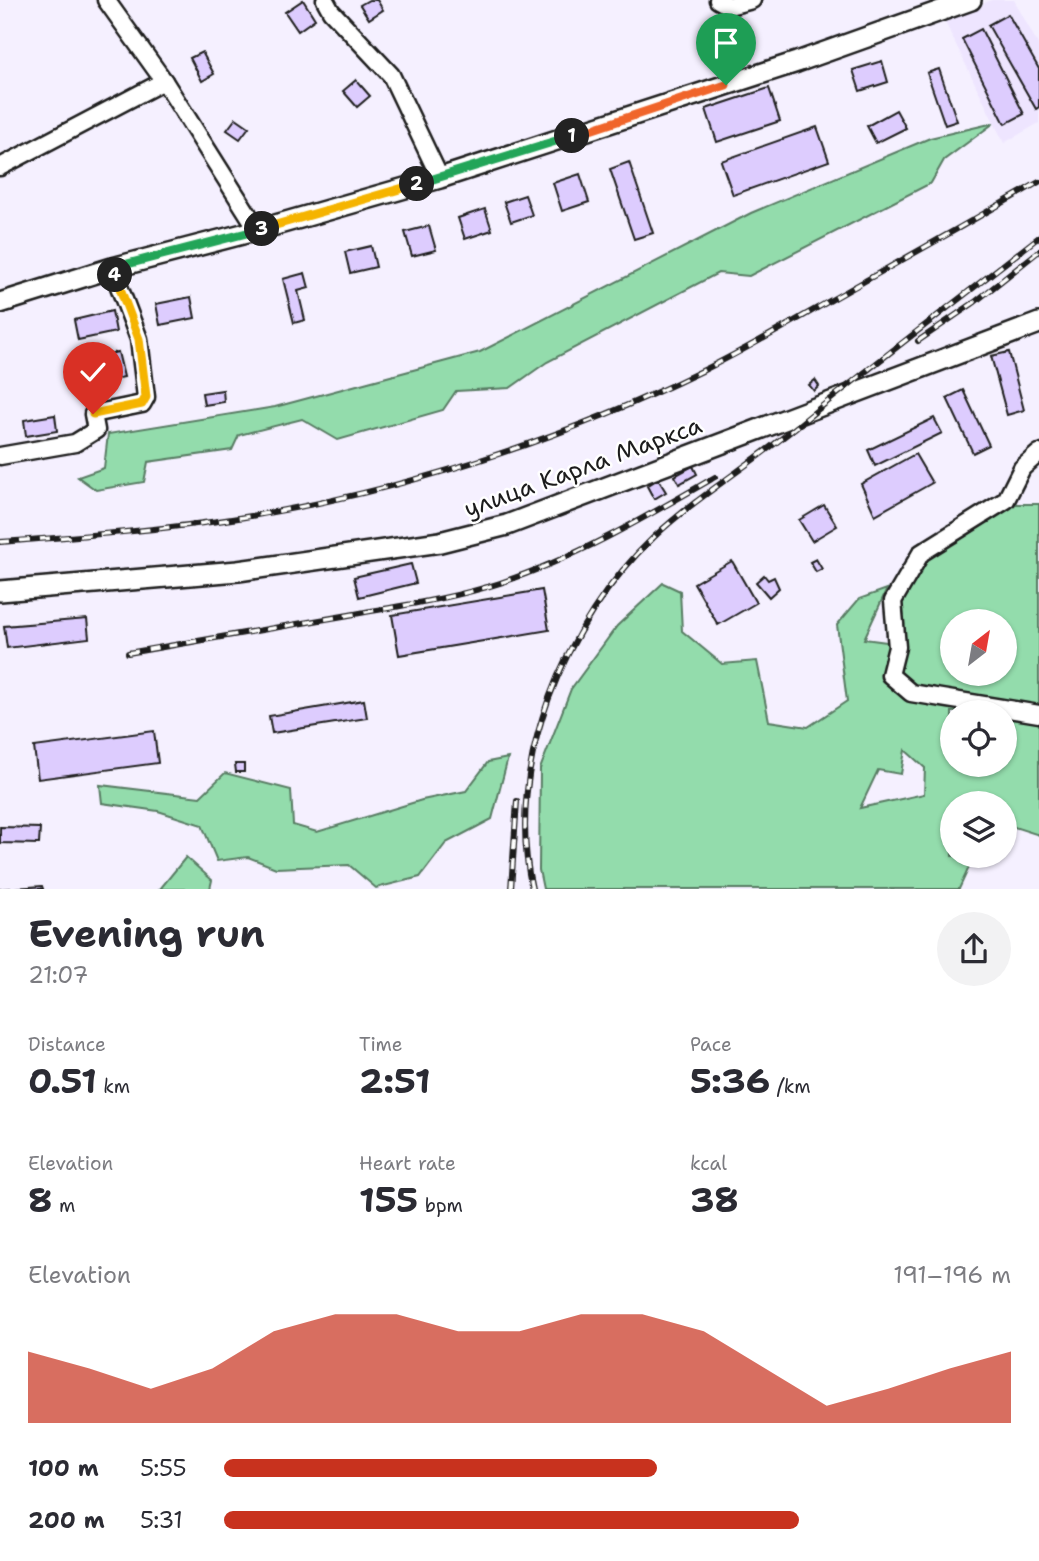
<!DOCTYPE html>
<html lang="en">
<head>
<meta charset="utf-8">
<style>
  body { margin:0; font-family:"Shantell Sans",sans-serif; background:#f2f2f3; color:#2b2b33; height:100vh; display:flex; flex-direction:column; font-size:26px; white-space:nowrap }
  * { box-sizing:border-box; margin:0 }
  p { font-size:23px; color:#7c7c81 }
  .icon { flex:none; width:38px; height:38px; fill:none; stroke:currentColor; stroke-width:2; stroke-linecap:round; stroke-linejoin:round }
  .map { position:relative; height:889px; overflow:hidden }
  .side { display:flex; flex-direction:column; background:#fff; flex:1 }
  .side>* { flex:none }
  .needle { width:46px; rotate:31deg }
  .fabs { position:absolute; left:940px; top:609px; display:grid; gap:14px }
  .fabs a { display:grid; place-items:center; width:77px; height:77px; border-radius:50%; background:#fff; box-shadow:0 2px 5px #0004; font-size:35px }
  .pin { position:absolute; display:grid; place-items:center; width:60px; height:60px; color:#fff; margin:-72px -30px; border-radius:50% 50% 50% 0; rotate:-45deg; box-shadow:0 0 7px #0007 }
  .pin .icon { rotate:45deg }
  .km { position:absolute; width:35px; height:35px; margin:-18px; border-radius:50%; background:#222; color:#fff; font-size:19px; line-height:35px; text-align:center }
  .round { display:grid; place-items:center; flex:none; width:74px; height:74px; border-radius:37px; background:#f2f2f3 }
  .head { display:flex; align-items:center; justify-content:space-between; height:119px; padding:0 28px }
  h1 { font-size:38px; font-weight:700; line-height:52px }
  .stats { display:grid; grid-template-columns:repeat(3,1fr); gap:10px; height:119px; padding:7px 28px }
  .stats div { display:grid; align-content:center }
  .stats b { font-size:35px; font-weight:700 }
  .stats small { font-size:19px; font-weight:400 }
  .stats p { font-size:19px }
  .chart { height:196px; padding:14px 28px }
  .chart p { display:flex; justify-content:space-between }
  .chart svg { width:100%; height:126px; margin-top:7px; fill:#c8321e; opacity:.7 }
  ul { padding:0 28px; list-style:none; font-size:23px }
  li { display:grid; grid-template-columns:112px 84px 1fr; align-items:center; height:52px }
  li i { height:18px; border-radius:9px; background:#c8321e }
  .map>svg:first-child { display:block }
</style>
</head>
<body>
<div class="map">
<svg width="1039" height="889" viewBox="0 0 1039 889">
  <rect width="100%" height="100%" fill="#f5f0ff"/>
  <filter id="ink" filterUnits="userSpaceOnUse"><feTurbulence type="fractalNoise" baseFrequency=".0143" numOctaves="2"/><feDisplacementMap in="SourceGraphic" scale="14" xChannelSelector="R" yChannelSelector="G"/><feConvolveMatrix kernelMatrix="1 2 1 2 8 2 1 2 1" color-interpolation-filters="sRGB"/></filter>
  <g filter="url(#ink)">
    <path fill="#eee5ff" d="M991,0H1014L1039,46V123L1004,143L945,22Z"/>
    <g fill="#93dcac" stroke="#587c64" stroke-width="2" fill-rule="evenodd">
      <path d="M994,123L944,160L931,183L749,276L718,273L547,362L510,388L456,391L443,410L338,440L302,419L239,435L232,450L148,462L144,482L96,490L78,477L104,468L108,434L275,407L480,352L751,213L930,138Z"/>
      <path d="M1016,504H1039V835L1005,824L1004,803H952V856H970L972,861L959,889H543L539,870L540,769L571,689L617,626L663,583L680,591L682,631L722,664L757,661L769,721L808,727L847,701L837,625L859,599L887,589L864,639L902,644C902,631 898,606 902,595C916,553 980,525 1016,504ZM952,621H1004V674H952ZM952,712H1004V765H952ZM905,750L925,768L924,794L860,808L878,770L901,774Z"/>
      <path d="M508,758L492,819L446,843L420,877L376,888L349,865L276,868L248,857L217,861L202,825L158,811L102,803L100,785L200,797L225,773L291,790L293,825L317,832L422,800L466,791L488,762Z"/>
      <path d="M186,857L212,880L210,889H160Z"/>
    </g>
    <g fill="#ddccfe" stroke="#1c1c1c" stroke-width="2">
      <path d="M303,0L315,19L298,31L285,12Z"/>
      <path d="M369,0H377L383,10L369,19L360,5Z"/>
      <path d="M1008,14L1039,69V107L1036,109L988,25Z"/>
      <path d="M981,29L1024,114L1005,124L962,39Z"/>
      <path d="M202,52L214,74L202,81L190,58Z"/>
      <path d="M882,61L888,82L860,91L853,70Z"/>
      <path d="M939,69L957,121L945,125L927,73Z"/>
      <path d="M356,80L370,96L357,107L343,91Z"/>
      <path d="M769,88L780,121L717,142L706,109Z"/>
      <path d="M896,110L906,128L876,143L867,126Z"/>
      <path d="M236,118L249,127L240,139L227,130Z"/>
      <path d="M817,127L829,161L733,195L721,161Z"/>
      <path d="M629,162L653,233L634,239L610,169Z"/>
      <path d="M580,174L589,202L562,211L553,183Z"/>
      <path d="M525,195L532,215L511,222L504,202Z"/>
      <path d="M485,209L492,230L465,239L458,218Z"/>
      <path d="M429,226L436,250L412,256L405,232Z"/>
      <path d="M371,246L376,267L350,273L345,252Z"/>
      <path d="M305,273L309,288L298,291L305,320L294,323L283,279Z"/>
      <path d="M191,297L195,318L160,325L156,304Z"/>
      <path d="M112,311L116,332L78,340L74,320Z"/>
      <path d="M118,352L124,377L87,385L82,360Z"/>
      <path d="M1009,352L1024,410L1007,415L991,356Z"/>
      <path d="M815,380L819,386L814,391L809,385Z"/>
      <path d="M223,390L224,402L204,405L202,393Z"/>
      <path d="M963,390L989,445L973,453L947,398Z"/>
      <path d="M55,415L57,431L26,436L24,420Z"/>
      <path d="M934,418L942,433L875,466L868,450Z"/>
      <path d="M915,454L932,483L875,515L861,484Z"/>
      <path d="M693,466L697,474L679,484L675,476Z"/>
      <path d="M658,479L666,492L654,499L647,486Z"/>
      <path d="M824,505L837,526L812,541L799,520Z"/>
      <path d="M816,559L822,569L816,572L810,562Z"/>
      <path d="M732,561L756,603L718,625L694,583Z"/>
      <path d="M411,564L416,583L359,597L354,577Z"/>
      <path d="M764,575L768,580L774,577L779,588L769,597L756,582Z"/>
      <path d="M542,590L549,630L399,655L392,615Z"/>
      <path d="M87,619L89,638L7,648L4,626Z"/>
      <path d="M364,700L367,718L272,733L269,716Z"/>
      <path d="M154,731L158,763L38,779L34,747Z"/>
      <path d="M235,764H244V772H236Z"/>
      <path d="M0,827L40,828L39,844L0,843Z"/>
      <path d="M42,886L43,889H0Z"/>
    </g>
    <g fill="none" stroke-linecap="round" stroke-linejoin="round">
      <defs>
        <g id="minor">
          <path d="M106,0L164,81L258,230"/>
          <path d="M325,0L331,11L391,75L440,178"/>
          <path d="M718,0L729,6L752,0"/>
          <path d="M0,167L164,81"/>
          <path d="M1039,453L1022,468L1006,500L921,553L893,601L897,647L890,675L911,693L1039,714"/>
          <path d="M0,456L75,443L96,430L93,414L142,404L146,397L139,339L112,268"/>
        </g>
        <g id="major">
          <path d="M0,303L112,268L258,230L440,178L797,62L971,0"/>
          <path d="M0,591L238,571L440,542L507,525L1039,323"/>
        </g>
      </defs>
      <use href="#minor" stroke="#1c1c1c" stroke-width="21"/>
      <use href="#major" stroke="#1c1c1c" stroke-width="24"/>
      <use href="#minor" stroke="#fff" stroke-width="16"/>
      <use href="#major" stroke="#fff" stroke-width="19"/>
      <defs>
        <g id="rail">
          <path d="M918,341L975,302L1039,251"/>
          <path d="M0,542C82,536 164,530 245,517C402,491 559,441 702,371C749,348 794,321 840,295C906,258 973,220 1039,182"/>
          <path d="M128,653C202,640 275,628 349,615C399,606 451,599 500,583C576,558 646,517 715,477"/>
          <path d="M511,889L517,801"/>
          <path d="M532,889C504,766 564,622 654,537C699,495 753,463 801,423C879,360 959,299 1039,237"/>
        </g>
      </defs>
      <use href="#rail" stroke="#1c1c1c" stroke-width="6"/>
      <use href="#rail" stroke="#fff" stroke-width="3.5" stroke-dasharray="10" stroke-linecap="butt"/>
    </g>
  </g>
  <g fill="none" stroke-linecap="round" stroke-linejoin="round" filter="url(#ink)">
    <defs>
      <path id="split-1" d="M572,136L726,85"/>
      <path id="split-2" d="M417,184L572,136"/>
      <path id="split-3" d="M262,229L417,184"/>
      <path id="split-4" d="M115,275L112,268L262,229"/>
      <path id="split-5" d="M93,414L142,404L146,397L139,339L115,275"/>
    </defs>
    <use href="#split-1" stroke="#fff" stroke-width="14"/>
    <use href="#split-2" stroke="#fff" stroke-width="14"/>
    <use href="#split-3" stroke="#fff" stroke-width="14"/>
    <use href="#split-4" stroke="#fff" stroke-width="14"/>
    <use href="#split-5" stroke="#fff" stroke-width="14"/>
    <use href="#split-1" stroke="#f0652b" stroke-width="9"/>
    <use href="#split-2" stroke="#22a559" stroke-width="9"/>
    <use href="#split-3" stroke="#f5b400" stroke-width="9"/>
    <use href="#split-4" stroke="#22a559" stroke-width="9"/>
    <use href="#split-5" stroke="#f5b400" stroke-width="9"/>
  </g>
  <g text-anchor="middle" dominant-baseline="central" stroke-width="5" stroke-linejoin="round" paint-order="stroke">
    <g font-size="24" fill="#1c1c1c" stroke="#fff">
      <text transform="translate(583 467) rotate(-20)">улица Карла Маркса</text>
    </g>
  </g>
</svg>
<div class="fabs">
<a><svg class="needle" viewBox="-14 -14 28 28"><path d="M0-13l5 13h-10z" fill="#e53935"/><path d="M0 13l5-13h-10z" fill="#7c7c81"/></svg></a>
<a><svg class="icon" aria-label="locate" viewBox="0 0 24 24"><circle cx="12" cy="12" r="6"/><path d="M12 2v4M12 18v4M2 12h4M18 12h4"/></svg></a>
<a><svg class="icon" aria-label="layers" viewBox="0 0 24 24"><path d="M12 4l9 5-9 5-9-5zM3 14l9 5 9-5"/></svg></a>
</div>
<div class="pin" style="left:726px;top:85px;background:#1e9e55"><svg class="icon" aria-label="arrive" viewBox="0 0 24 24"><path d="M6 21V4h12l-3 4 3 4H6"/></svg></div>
<div class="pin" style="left:93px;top:414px;background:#d93025"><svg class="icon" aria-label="check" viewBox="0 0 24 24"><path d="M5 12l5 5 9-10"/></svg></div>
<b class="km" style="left:572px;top:136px">1</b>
<b class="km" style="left:417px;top:184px">2</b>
<b class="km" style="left:262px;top:229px">3</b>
<b class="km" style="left:115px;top:275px">4</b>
</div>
<section class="side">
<div class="head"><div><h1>Evening run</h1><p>21:07</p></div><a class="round"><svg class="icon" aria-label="share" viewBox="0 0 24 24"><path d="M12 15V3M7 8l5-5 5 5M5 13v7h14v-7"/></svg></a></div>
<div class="stats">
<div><p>Distance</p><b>0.51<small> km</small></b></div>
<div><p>Time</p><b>2:51</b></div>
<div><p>Pace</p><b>5:36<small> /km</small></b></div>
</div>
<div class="stats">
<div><p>Elevation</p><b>8<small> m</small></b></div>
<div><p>Heart rate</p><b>155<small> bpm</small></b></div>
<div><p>kcal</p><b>38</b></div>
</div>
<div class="chart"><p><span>Elevation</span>191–196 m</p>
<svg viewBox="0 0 160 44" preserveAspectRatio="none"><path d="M0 44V19L10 25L20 32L30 25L40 12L50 6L60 6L70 12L80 12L90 6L100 6L110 12L120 25L130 38L140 32L150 25L160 19V44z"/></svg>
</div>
<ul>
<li><b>100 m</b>5:55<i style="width:55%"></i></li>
<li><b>200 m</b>5:31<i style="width:73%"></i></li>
</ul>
</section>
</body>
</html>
